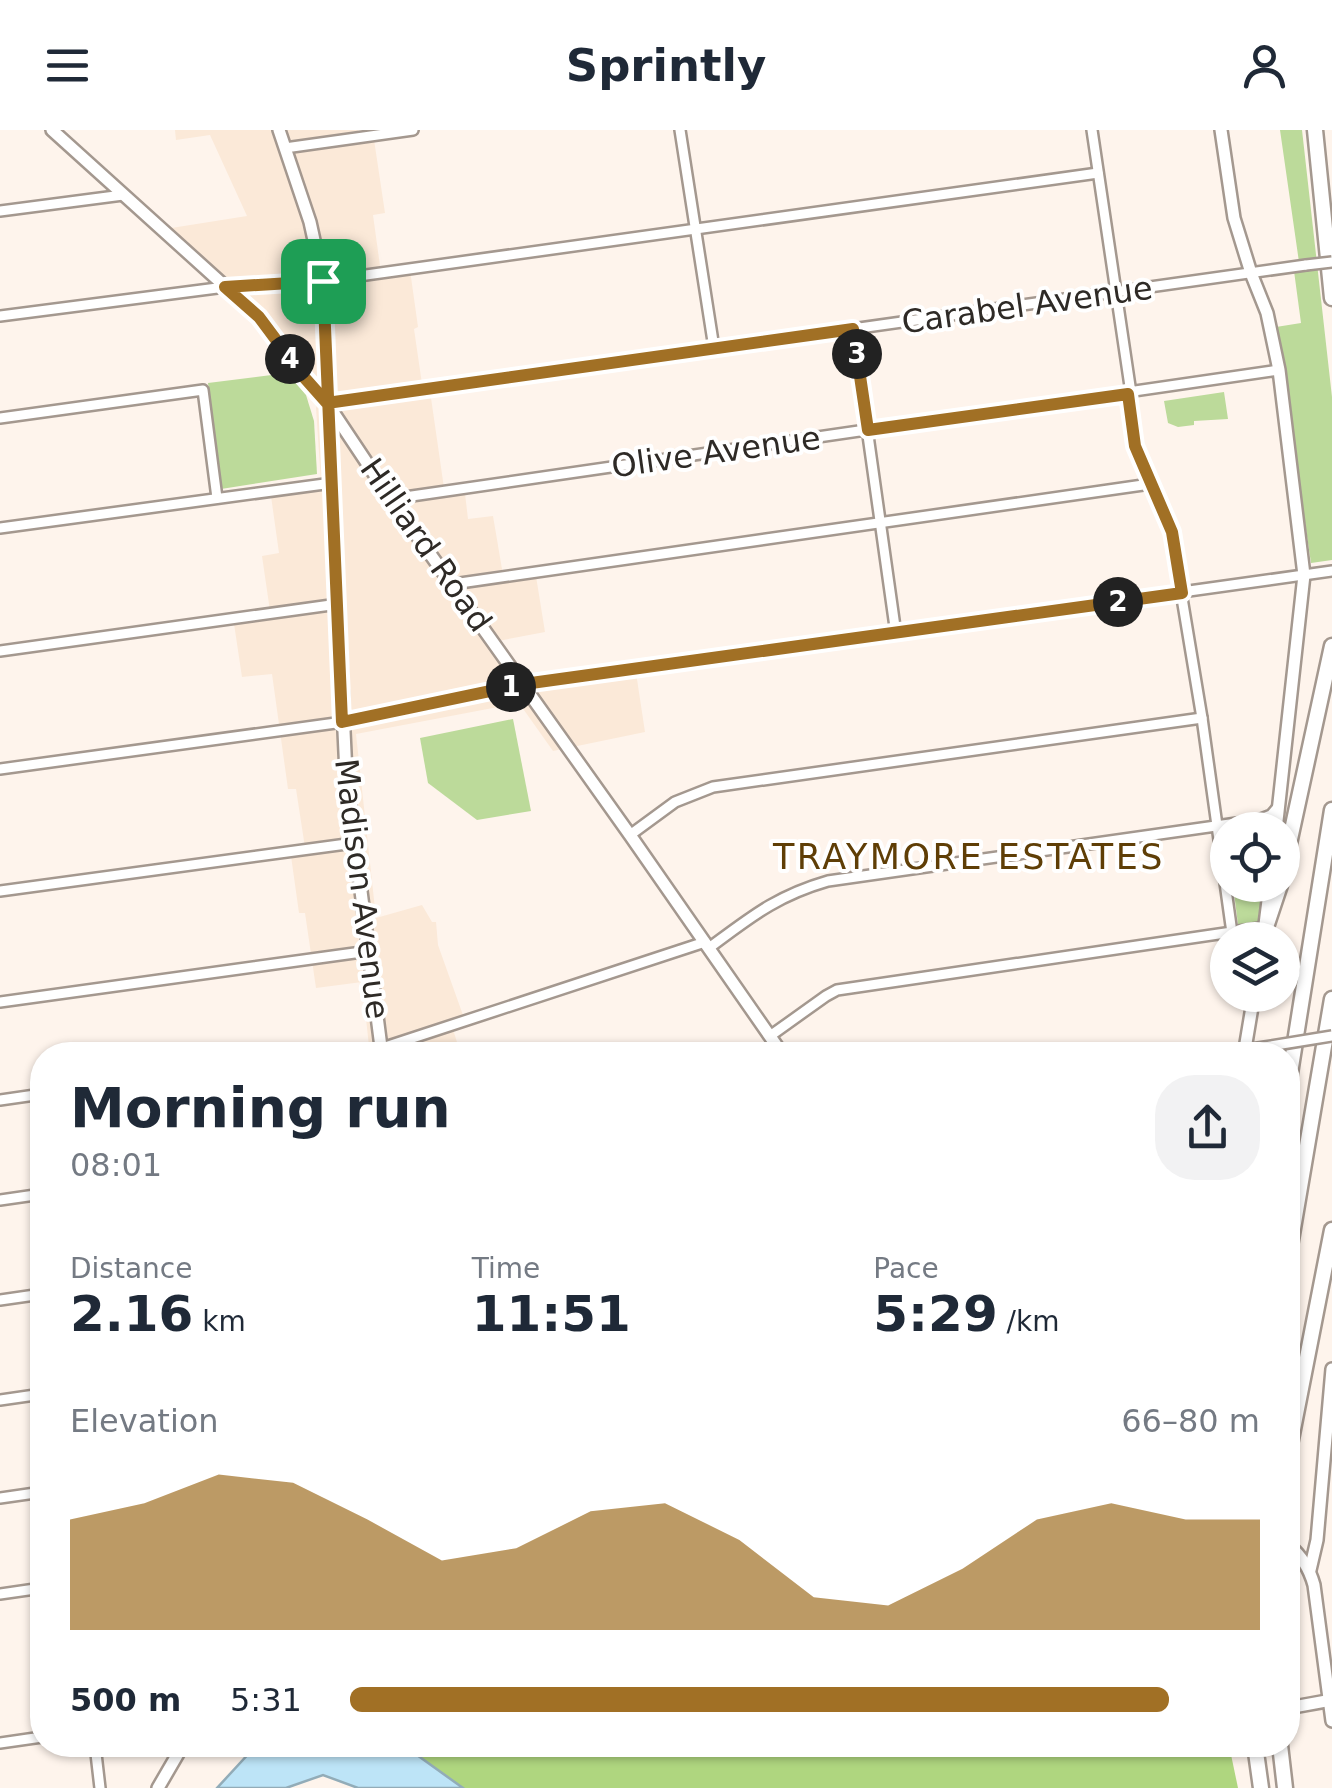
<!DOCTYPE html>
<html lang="en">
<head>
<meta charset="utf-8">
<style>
  body { margin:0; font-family:"DejaVu Sans",sans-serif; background:#f2f2f3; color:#1f2937; height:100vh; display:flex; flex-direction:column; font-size:38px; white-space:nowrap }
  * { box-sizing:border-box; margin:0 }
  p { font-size:32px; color:#747a83 }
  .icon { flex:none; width:55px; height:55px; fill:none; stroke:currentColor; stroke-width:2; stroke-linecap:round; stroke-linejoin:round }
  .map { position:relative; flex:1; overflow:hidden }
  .sheet { position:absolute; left:30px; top:912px; width:1270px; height:715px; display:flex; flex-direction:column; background:#fff; border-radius:40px; box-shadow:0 2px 8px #0004 }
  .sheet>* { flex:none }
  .tools { position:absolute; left:1210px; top:682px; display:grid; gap:20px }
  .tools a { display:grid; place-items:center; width:90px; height:90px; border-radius:50%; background:#fff; box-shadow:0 2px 8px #0004; font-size:50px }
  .pin { position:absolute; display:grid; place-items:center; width:85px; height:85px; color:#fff; margin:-42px; border-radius:20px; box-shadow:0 5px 15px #0006 }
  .km { position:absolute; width:50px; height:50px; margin:-25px; border-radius:50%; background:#222; color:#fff; font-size:28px; line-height:50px; text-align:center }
  .round { display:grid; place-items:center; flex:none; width:105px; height:105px; border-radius:40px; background:#f2f2f3 }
  .summary { display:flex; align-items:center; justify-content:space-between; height:170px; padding:0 40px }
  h1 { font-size:55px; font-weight:800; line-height:75px }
  .metrics { display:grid; grid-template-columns:repeat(3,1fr); gap:15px; height:170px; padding:10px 40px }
  .metrics div { display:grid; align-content:center }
  .metrics b { font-size:50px; font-weight:800 }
  .metrics small { font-size:28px; font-weight:400 }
  .metrics p { font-size:28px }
  .chart { height:280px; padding:20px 40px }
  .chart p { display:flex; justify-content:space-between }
  .chart svg { width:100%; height:180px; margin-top:10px; fill:#a17025; opacity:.7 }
  ul { padding:0 40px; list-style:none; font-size:32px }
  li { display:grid; grid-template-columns:160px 120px 1fr; align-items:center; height:75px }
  li i { height:25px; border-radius:12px; background:#a17025 }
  header { display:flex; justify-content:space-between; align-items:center; height:130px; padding:0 40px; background:#fff; font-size:45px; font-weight:800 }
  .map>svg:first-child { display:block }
</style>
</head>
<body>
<header><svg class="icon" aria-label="menu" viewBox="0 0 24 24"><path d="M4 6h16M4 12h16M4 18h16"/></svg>Sprintly<svg class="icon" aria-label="person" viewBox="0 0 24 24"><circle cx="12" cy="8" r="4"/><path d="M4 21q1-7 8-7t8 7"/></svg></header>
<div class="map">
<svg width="1332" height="1658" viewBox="0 0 1332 1658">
  <rect width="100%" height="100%" fill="#fef4ec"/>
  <path fill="#fbe9d8" d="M175,0H358L359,5L373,3L385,83L373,85L381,143L410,140L418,197L414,199L422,254H429L444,358L464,355L468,389L493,386L503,445L535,440L545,502L498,511L527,551L635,536L645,602L553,621L519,573L356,604L376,788L422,775L432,792H436L438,815L464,888L451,893L461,925H323V923L369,916L362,852L316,858L305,783H299L291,726L306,724L296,659H288L272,544L242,547L233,487L270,481L262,426L279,423L270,359L321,352L316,278L321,262L259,184L165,99L247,86L210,5L176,10Z"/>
  <g fill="#bcda9a">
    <path d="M1280,0H1302L1332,267V430L1311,433L1276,197L1301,193L1294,141L1300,139Z"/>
    <path d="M287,243L306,265L314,291L317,344L221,359L208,253Z"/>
    <path d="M1224,262L1228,289L1194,291V295L1178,297L1168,293L1164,271Z"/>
    <path d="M513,589L531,681L477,690L428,653L420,608Z"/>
    <path d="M1233,755H1265L1256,810H1240Z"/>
  </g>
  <path fill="#afd67f" d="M403,1615H1229L1238,1658H463Z"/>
  <path fill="#bde4f7" stroke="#92acb8" stroke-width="2.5" d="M260,1615H403L463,1658H358L323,1645L286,1658H217L253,1619Z"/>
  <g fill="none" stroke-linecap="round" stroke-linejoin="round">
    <defs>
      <g id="minor">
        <path d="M680,0L714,218"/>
        <path d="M1092,0L1131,263"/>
        <path d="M285,18L413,0"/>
        <path d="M0,81L123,65"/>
        <path d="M0,186L225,157L323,151L1098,43"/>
        <path d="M853,199L896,504"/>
        <path d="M1128,263L1135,315L1171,402L1202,588L1233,810"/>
        <path d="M327,273L1306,135"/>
        <path d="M0,288L203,260L217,368"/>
        <path d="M391,369L1279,240"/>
        <path d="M0,398L332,353"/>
        <path d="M453,454L1150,354"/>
        <path d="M0,521L338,474"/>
        <path d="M0,639L343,592L524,554L1332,441"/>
        <path d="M1258,690L1270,700"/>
        <path d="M630,705L675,672L713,657L1202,588"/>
        <path d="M0,761L354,713"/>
        <path d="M709,818C751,787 776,766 828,751L1258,690L1271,685L1278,677"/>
        <path d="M1241,865L1242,869"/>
        <path d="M0,872L369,821"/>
        <path d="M770,906L826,866L837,860L1266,797"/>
        <path d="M331,925L382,918L705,812"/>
        <path d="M1207,925L1258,918"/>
        <path d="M0,970L42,964"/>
        <path d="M0,1070L42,1064"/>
        <path d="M0,1170L42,1164"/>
        <path d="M0,1270L42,1264"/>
        <path d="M0,1368L42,1362"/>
        <path d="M0,1464L42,1458"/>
        <path d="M0,1613L42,1607"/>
        <path d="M95,1615L100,1658"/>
      </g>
      <g id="major">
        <path d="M52,0L259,187L303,246L327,273L391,369L630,705L783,925"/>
        <path d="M279,0L310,92L323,151L346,644L382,925"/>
        <path d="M1221,0L1234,88L1251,143L1267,183L1279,240L1304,445L1276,700"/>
        <path d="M1263,810L1270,755"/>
        <path d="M1244,925L1254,865"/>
        <path d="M1288,1414C1301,1426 1309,1437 1314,1455L1332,1591"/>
        <path d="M1310,1440L1317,1410L1332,1239"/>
        <path d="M1288,1578L1332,1570"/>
        <path d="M158,1658L183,1615"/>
      </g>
      <g id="highway">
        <path d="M1315,0L1332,168"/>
        <path d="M1282,746L1332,516"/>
        <path d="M1266,797L1280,755"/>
        <path d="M1245,925V920"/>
        <path d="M1288,956L1332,680"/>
        <path d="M1288,1128L1332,869"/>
        <path d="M1288,1325L1332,1100"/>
        <path d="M1255,1615L1261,1658"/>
        <path d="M1280,1615L1285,1658"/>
      </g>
    </defs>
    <use href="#minor" stroke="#a4988f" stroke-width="14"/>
    <use href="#major" stroke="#a4988f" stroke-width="16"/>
    <use href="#highway" stroke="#a4988f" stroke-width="19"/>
    <use href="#minor" stroke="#fff" stroke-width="9"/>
    <use href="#major" stroke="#fff" stroke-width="11"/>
    <use href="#highway" stroke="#fff" stroke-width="14"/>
    <defs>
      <g id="minor-bridge">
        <path d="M1306,135L1332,132"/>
        <path d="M1258,918L1332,906"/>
      </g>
    </defs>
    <use href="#minor-bridge" stroke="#a4988f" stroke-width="14" stroke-linecap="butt"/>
    <use href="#minor-bridge" stroke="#fff" stroke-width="9"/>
  </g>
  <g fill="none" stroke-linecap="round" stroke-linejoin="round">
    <defs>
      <path id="route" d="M323,151L342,592L524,554L1182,463L1172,402L1135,316L1128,264L868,300L853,199L327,273L303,246L259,187L225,157L323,151"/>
    </defs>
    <use href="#route" stroke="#fff" stroke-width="20"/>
    <use href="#route" stroke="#a17025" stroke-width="12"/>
  </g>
  <g text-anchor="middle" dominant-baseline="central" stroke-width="8" stroke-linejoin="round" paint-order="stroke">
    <g font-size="32" fill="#2e2a26" stroke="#fff">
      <text transform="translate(1027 175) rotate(-8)">Carabel Avenue</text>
      <text transform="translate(716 322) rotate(-8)">Olive Avenue</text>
      <text transform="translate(426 415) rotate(55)">Hilliard Road</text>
      <text transform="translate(362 759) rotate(83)">Madison Avenue</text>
    </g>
    <g font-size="35" letter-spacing="2.5" fill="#5f3e06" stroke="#fff">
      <text x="969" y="727">TRAYMORE ESTATES</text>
    </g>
  </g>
</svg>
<div class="tools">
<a><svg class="icon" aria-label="locate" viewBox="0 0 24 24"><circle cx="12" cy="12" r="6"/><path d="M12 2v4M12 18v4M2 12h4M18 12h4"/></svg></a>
<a><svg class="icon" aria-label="layers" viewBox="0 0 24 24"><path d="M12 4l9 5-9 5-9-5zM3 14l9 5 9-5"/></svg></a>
</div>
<div class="pin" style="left:323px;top:151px;background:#1e9e55"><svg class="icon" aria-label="arrive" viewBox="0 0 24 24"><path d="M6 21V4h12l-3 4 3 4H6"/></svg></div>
<b class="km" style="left:511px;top:557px">1</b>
<b class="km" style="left:1118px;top:472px">2</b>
<b class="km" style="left:857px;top:224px">3</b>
<b class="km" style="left:290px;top:229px">4</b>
<section class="sheet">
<div class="summary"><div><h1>Morning run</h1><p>08:01</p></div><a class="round"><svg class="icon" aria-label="share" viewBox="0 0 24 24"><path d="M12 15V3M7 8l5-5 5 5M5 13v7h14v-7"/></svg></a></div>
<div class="metrics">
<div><p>Distance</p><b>2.16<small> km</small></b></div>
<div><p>Time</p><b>11:51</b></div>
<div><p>Pace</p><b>5:29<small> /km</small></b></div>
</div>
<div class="chart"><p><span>Elevation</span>66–80 m</p>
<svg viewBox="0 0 160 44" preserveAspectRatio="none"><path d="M0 44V17L10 13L20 6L30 8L40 17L50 27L60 24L70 15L80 13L90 22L100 36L110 38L120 29L130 17L140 13L150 17L160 17V44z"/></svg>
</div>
<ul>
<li><b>500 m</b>5:31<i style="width:90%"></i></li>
</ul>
</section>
</div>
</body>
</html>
